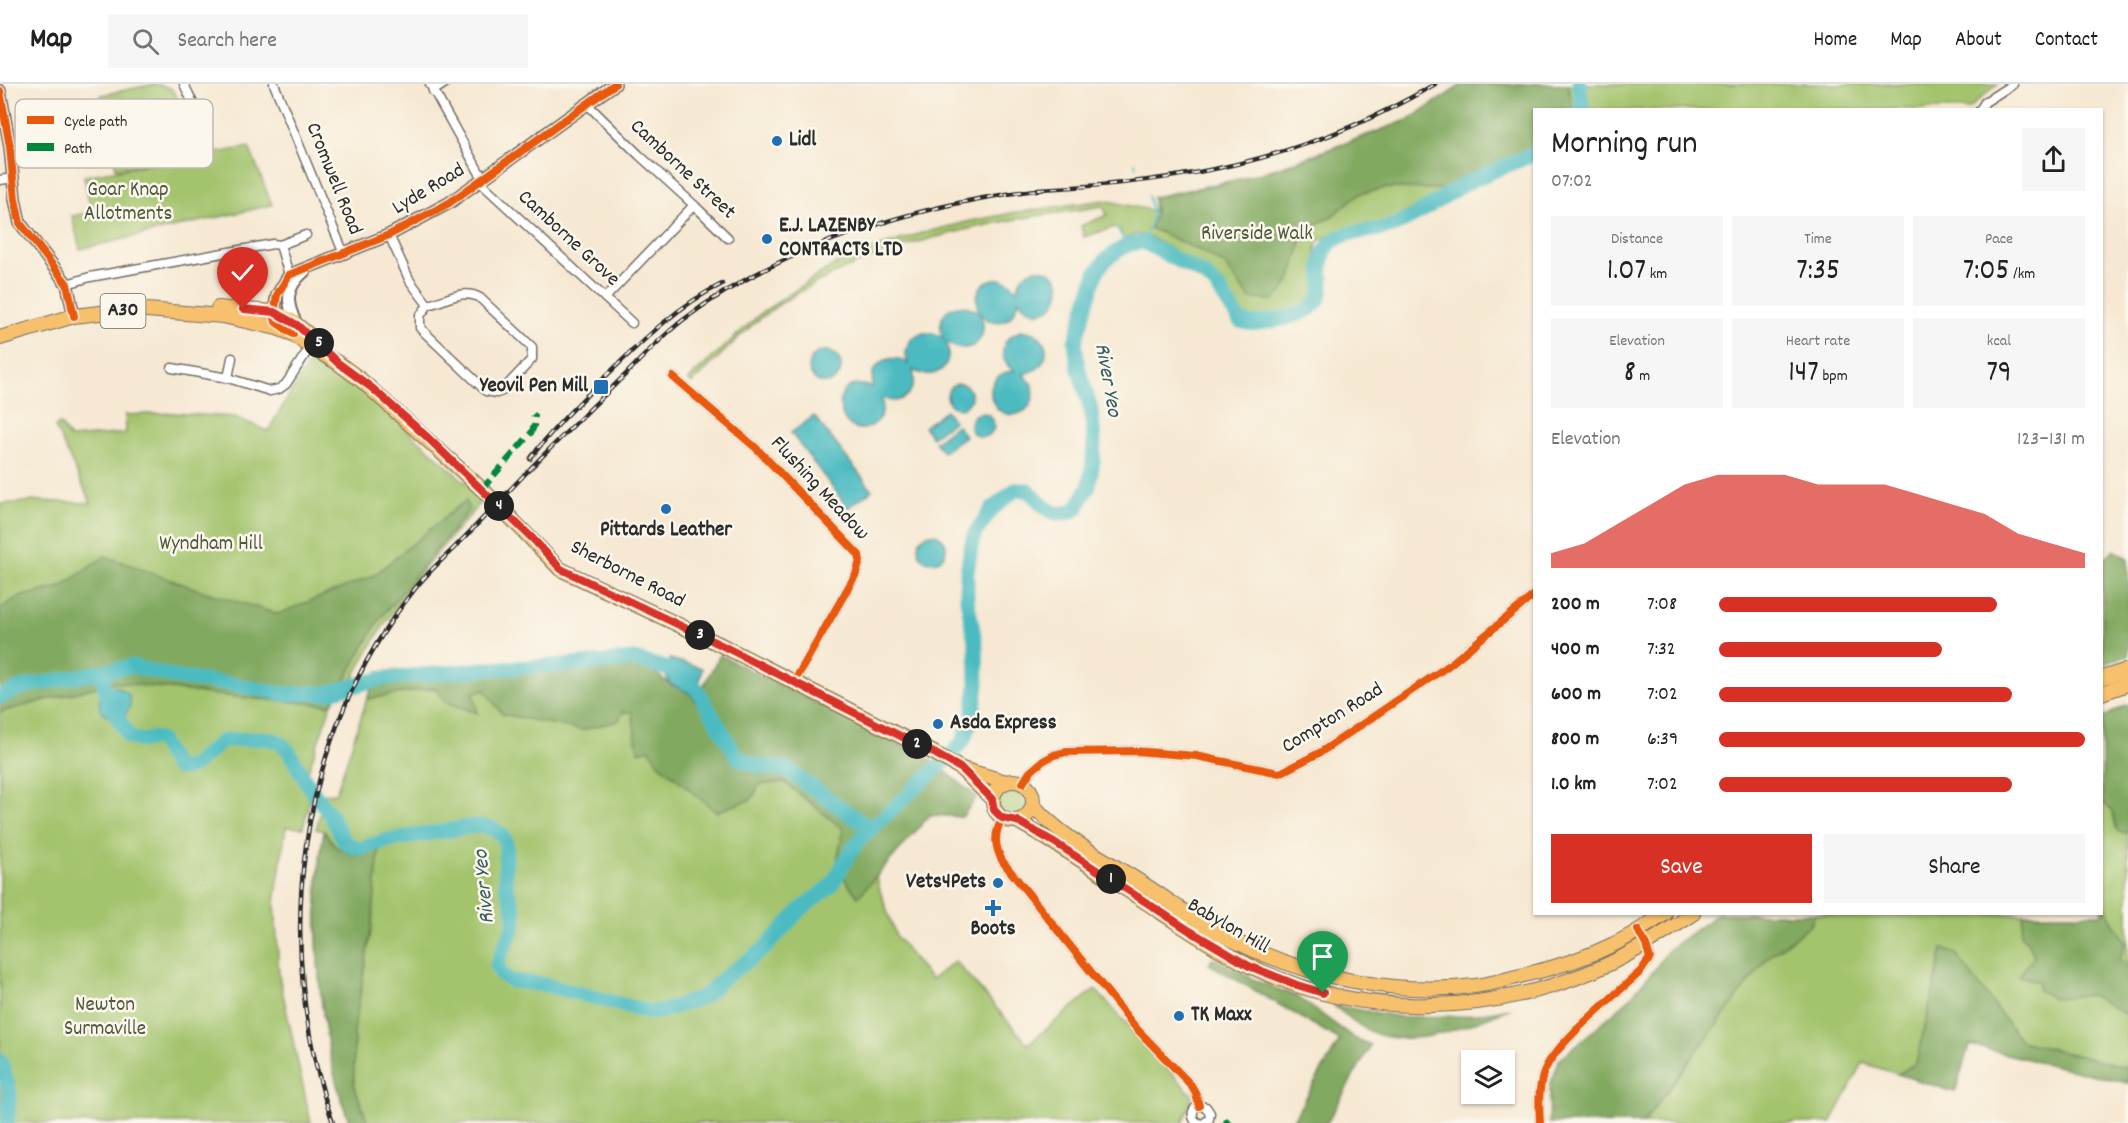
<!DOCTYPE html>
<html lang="en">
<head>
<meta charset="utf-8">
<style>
  body { margin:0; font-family:Dekko,sans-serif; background:#f6f6f6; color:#222; height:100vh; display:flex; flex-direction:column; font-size:22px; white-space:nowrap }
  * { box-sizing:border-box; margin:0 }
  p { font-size:20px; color:#767676 }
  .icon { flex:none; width:33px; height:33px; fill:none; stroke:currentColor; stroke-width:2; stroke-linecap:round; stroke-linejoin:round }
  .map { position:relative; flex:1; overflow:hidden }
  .panel { position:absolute; left:1533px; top:24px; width:570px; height:807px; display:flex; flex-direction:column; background:#fff; border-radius:0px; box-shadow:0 2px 4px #0004 }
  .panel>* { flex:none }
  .fabs { position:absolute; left:1461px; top:966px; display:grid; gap:12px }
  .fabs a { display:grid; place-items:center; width:54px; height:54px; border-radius:0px; background:#fff; box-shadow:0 2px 4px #0004; font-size:30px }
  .pin { position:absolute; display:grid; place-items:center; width:51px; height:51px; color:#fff; margin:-62px -26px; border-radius:50% 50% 50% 0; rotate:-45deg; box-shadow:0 0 6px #0007 }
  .pin .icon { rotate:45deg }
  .km { position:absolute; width:30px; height:30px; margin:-15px; border-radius:50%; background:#222; color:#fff; font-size:16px; line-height:30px; text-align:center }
  .round { display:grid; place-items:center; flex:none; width:63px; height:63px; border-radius:0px; background:#f6f6f6 }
  .overview { display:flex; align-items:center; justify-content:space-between; height:102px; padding:0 18px }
  h1 { font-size:33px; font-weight:600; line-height:45px }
  .metrics { display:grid; grid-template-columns:repeat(3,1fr); gap:9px; height:102px; padding:6px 18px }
  .metrics div { display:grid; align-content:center; border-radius:0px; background:#f6f6f6; text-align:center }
  .metrics b { font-size:30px; font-weight:600 }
  .metrics small { font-size:16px; font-weight:400 }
  .metrics p { font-size:16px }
  .chart { height:168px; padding:12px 18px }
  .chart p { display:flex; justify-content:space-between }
  .chart svg { width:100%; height:108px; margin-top:6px; fill:#d93025; opacity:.7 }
  .action { display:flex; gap:12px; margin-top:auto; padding:12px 18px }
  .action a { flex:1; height:69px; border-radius:0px; background:#d93025; color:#fff; font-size:24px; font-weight:600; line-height:69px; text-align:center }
  .action a+a { background:#f6f6f6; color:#222 }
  ul { padding:0 18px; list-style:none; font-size:20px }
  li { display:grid; grid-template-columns:96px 72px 1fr; align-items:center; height:45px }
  li i { height:15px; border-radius:8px; background:#d93025 }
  header { display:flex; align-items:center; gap:36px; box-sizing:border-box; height:84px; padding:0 30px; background:#fff; border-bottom:2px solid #e0e0e0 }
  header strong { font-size:28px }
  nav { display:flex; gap:33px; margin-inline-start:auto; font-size:21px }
  .search { width:420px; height:54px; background:#f6f6f6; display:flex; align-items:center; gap:15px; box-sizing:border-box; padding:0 21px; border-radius:0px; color:#767676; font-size:22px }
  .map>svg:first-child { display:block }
</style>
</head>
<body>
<header>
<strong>Map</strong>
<div class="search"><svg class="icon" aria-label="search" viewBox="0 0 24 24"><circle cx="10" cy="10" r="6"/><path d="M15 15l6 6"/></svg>Search here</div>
<nav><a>Home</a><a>Map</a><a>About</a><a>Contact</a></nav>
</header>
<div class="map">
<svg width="2128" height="1039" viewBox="0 0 2128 1039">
  <rect width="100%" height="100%" fill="#fbf7ec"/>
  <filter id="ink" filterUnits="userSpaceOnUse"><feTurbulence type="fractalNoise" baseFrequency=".0167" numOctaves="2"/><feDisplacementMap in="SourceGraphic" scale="12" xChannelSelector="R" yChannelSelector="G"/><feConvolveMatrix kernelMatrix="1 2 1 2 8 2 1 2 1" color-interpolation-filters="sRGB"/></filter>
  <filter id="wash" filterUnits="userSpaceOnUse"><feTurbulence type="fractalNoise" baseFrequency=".008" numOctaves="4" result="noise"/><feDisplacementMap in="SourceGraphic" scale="24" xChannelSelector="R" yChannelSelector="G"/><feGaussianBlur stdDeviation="1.35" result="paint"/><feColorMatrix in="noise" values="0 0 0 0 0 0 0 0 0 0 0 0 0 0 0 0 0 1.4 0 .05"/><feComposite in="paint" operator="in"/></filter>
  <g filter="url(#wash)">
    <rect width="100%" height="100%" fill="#f6e8d2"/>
    <g fill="#a3c36c" stroke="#67774c" stroke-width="1.5">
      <path d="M155,0L170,4L174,8L206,69L116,85L101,11Z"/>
      <path d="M1463,0H1998L1968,25L1534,26V65L1465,93L1394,137L1372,142L1339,146L1318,157C1312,172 1319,188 1316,204C1311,232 1261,241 1239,233L1222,204L1205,185L1152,154L1136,150L1124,155L1119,145L1115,143L1084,153L1081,142L1107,131L1103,122C1074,127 1046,130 1017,135C932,151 848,174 776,223C745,244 719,274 692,299L688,296L761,229L844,174L922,149L971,137L1012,129L1104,116L1154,127L1153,113L1249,93L1285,81L1411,35Z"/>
      <path d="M249,63L272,121L80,165L72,132L91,128L84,92Z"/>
      <path d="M311,275L347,299H355L485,416L480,417L475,426C427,478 385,531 353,595L344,598L246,596L0,600V420L37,417L91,419L55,343L60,340L70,354L126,349L125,331L174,329L235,333L268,347Z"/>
      <path d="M640,589L741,689L784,698L844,745L869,757L880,807L896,852L931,896L955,877L1028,960L1095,905L1192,1011L1191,1018L1182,1039H350C318,960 309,830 324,747L316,745L325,710L336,709L367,615L439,603Z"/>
      <path d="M115,598L236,613L331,621L303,702L311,710L303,744L286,743L275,818L279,892L311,1039H0V628Z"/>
      <circle cx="1013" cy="720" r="15"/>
      <path d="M2102,717L2113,728L2117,747L2128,749V999L1969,961L1955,1008L1863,979L1831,1039H1643L1767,874L1811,840L1815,830H2102Z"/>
    </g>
    <g fill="#82a960" stroke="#566a46" stroke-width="1.5">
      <path d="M1463,0H1568L1573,25L1534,26V64L1474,88L1444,105L1387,104L1359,110L1331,133L1312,142L1304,148L1291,194L1282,208L1273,216L1250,215L1225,181L1201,167L1150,144L1155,132L1154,113L1226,99L1286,82L1410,35Z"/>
      <path d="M466,416L469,426L379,536L331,621L236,613L115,598L0,628V525L18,513L61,503L105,472L202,507L278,530L373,492Z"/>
      <path d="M2114,466L2128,475V572L2102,581V477Z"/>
      <path d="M630,570L670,600L690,609L695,617L720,571L931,676L977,713L962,733L930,731L858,813L836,783L843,745L784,698L759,701L752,715L716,728L657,678L650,665L638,668L632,628H623L618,637L582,646L502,630L485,606L473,609L478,629L445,618L435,603L367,615L377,588Z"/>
      <path d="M2128,620V749L2117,747L2113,728L2102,717V634Z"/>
      <path d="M324,747L336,763L355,772L379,766L372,841L354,947V1001L368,1039H350C318,960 309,830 324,747Z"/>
      <path d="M2102,816L2115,842L2126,858L2120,875L2128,880V932L2091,911L2053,914L2038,906V898L2019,892L2034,872L2026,856L2021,852L2023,830H2102Z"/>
      <path d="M1717,830H1815L1811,840L1767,874L1643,1039H1549L1550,1002L1559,976L1626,918L1655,885L1667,867Z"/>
      <path d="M1943,865L1956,870L2021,957L2128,984V999L1969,961L1955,1008L1898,990L1916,979Z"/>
      <path d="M1212,874L1259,898L1296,912L1356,955L1371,961L1327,1039H1291L1340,956L1209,880Z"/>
      <path d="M1333,921L1401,933L1465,932L1511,924C1470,940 1425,963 1380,951C1362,946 1347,932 1333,921Z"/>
    </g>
    <g fill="#4bbbc1" stroke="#3b7376" stroke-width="1.5">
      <path d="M1035,185C1085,185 1049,256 1019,216C1014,237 997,246 980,230C992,255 969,274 946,258C955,283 935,298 913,286C918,306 903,323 882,314C883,324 883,333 874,340C840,365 820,287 872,303L873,288C881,274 895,270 908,280C899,256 923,240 943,254C933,227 957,213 979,228C968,200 999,182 1017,206L1022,192Z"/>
      <path d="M1021,247C1053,246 1055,285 1023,290C1030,296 1036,304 1033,314C1031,321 1027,326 1022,328C992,343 974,290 1014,287C997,275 1000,254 1021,247Z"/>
      <circle cx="825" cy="283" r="16"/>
      <circle cx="959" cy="312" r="12"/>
      <path d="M946,326L954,337L932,353L924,343Z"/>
      <circle cx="982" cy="341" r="12"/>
      <path d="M814,332L872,406L848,424L791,349Z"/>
      <path d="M957,341L965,352L943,368L935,358Z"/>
      <circle cx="932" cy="464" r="14"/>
      <path d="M670,575L702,584L700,597L690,609L670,600L665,590Z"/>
      <path d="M106,602L118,603L128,610C132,620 130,627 122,634C112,636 108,633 100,626L99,617L103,603Z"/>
    </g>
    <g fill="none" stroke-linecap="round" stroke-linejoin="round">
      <g stroke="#4bbbc1" stroke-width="2">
        <path d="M1135,78L1136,83"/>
        <path d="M1117,144L1127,161"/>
        <path d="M1143,158L1153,131L1148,112"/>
      </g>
      <g stroke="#4bbbc1" stroke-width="15">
        <path d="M1579,0L1583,26"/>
        <path d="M101,589L110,621L130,654L144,657L154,654L160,656L174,681L178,684L185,685L193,682L220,659L227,656L264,654L274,656L282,660L288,666L311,706L330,730L344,757L355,764H361L389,756L475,742C521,744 501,770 506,799C508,813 517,824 514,839C511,854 500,867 497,882L501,890L512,897L546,901L647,927L660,928L703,913L725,893L763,866L801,825L831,802L848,772L860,755L949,673L963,657L973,632L977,600L976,562L967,515V489L971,463L975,449L992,425L1015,406H1028C1043,421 1053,438 1076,425L1089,402L1093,377L1094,356L1091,325L1078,283L1075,258L1096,189L1106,175L1127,161L1143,158L1203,190L1216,201L1240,237C1252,242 1264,238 1276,236C1353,223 1303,184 1332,158C1347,145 1371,149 1389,143C1417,134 1438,115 1463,101C1486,89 1511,80 1534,70"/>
        <path d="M0,613L22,603L132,582L179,594L232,600L283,610L326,609L380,595L485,585L586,580L634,575L672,586L696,604L738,674L758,682L786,685L871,745"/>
        <path d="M0,976L10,1008L7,1039"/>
      </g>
    </g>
  </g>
  <g filter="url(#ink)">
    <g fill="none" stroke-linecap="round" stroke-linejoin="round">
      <defs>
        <g id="minor">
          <path d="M184,0L205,45"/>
          <path d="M274,0L344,170"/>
          <path d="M430,0L483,95"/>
          <path d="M433,7L444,0"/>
          <path d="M586,19L639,71L694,121L728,154"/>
          <path d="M1980,26L1985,18L2013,0"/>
          <path d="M0,96L13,94"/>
          <path d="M479,97L632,239"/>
          <path d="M389,151L410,197L428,221C445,217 463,204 480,214L532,263V275L502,307L497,309L486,307L420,244V232L428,221"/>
          <path d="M280,161L306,151"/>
          <path d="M67,200L90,193L273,160L280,161L290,194"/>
          <path d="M605,214L694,121"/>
          <path d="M172,284L228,294L270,307L279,305L286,300L310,263"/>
          <path d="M673,293L756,364L859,471L860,477L856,490L794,598"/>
          <path d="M228,294L232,274"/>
          <path d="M1023,699L1030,688L1043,677L1054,671L1066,668L1135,667L1196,672L1280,689L1321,668L1448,582L1534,511"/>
          <path d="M1002,734C994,750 994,763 1003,778L1136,944L1191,1001L1196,1010L1199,1022"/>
          <path d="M1199,1022L1206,1023L1210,1029L1209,1035L1204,1039"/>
          <path d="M1199,1039L1195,1037C1191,1031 1192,1024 1199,1022"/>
          <path d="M1540,1039C1539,1021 1538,1005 1544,988C1553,961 1618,909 1641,887L1650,874L1646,861L1638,846"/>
        </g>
        <g id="tertiary">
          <path d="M0,7L10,63L15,115L20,139L67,200L74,232"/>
          <path d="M275,236L274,228L277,211L289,191L389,151L449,119L615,0"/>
          <path d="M297,241C286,219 284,205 305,187"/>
        </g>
        <g id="primary">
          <path d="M218,224L274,228L292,237L313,254"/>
          <path d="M0,254L74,232L134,225L223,232L277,244L293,250L310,263L338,279L361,296L484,407"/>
          <path d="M507,430L560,485L717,559L934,669L962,685L1006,698"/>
          <path d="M2102,594L2128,586"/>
          <path d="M2102,609L2128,600"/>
          <path d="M963,687L992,715"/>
          <circle cx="1013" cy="717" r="20"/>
          <path d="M1033,721C1064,757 1109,777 1148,803C1174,820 1200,840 1228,854C1304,892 1390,912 1475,902C1493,900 1511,894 1528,890C1558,883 1586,874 1614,860C1632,852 1648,840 1665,830"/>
          <path d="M1017,737C1066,765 1112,796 1159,827C1188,846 1217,866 1248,881C1352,933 1476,933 1583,891C1623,876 1658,853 1693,830"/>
        </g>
      </defs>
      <use href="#minor" stroke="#726d65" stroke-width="11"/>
      <use href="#tertiary" stroke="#726d65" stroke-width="14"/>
      <use href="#primary" stroke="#726d65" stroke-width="16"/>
      <use href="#minor" stroke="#fff" stroke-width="8"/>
      <use href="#tertiary" stroke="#fff" stroke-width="10"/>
      <use href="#primary" stroke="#f7c06c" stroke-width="14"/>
      <defs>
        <g id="rail">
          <path d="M1038,105C1184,99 1308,75 1435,0"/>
          <path d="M530,375C552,345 579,319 606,292C641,258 677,222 722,200"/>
          <path d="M333,1039C271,862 296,654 414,506C426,490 441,477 456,462C479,439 502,414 525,390C558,356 591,324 625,291C644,272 662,252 683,236C782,161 923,119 1044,105"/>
        </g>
      </defs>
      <use href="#rail" stroke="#2b2b2b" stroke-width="4.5"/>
      <use href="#rail" stroke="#fbf7ec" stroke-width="2" stroke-dasharray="7" stroke-linecap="butt"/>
      <defs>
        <path id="primary-bridge" d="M484,407L507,430"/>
      </defs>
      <use href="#primary-bridge" stroke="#726d65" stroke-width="16" stroke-linecap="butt"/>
      <use href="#primary-bridge" stroke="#f7c06c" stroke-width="14"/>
      <g stroke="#00873e" stroke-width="6" stroke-dasharray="12 6" stroke-linecap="butt">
        <path d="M482,405L531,349L534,342L535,332L533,330"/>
        <path d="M1225,1035L1229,1039"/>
      </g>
      <defs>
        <g id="cycleway">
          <path d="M0,7L10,63L15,115L20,139L67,200L74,232"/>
          <path d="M293,250L276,238L274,231L277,211L289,191L389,151L449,119L615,0"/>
          <path d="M673,293L756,364L859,471L860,477L856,490L794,598"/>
          <path d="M1023,699L1030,688L1043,677L1054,671L1066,668L1135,667L1196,672L1280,689L1321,668L1448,582L1534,511"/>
          <path d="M1002,734C994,750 994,763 1003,778L1136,944L1191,1001L1196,1010L1199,1022"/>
          <path d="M1540,1039C1539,1021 1538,1005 1544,988C1553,961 1618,909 1641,887L1650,874L1646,861L1638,846"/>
        </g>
      </defs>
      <use href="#cycleway" stroke="#fbf7ec" stroke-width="11"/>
      <use href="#cycleway" stroke="#e8590c" stroke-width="8"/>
    </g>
  </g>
  <g fill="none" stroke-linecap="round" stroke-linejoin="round" filter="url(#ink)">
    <defs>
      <path id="route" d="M243,225L274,228L297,241L338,279L372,304L426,352L533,455L561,485L717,559L934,669L962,685L992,715L994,726L1002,734L1017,737L1054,758L1190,847L1249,882L1297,901L1323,909"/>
    </defs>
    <use href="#route" stroke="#fff" stroke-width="12"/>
    <use href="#route" stroke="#d93025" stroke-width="8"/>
  </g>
  <g fill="#1f6fb2" stroke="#fbf7ec" stroke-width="2">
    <circle cx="777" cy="57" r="6"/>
    <circle cx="767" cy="155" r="6"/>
    <rect x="593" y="295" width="16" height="16" rx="3"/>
    <circle cx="666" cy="425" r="6"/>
    <circle cx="938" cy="640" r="6"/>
    <circle cx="998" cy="799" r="6"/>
    <path d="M990 815h6v6h6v6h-6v6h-6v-6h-6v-6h6z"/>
    <circle cx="1179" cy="932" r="6"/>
  </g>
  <g text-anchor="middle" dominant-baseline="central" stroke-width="5" stroke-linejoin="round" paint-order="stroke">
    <rect fill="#fbf7ec" stroke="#696865" stroke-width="1.5" x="100.5" y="210" width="45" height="34" rx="4.5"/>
    <g font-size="20" font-weight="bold" fill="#2b2b2b">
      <text x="123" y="227">A30</text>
    </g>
    <g font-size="21" font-weight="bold" fill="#2b2b2b" stroke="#fbf7ec" text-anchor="start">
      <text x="789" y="57">Lidl</text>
      <text x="779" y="143">E.J. LAZENBY<tspan x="779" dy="24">CONTRACTS LTD</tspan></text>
      <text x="588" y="303" text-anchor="end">Yeovil Pen Mill</text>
      <text x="666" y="447" text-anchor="middle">Pittards Leather</text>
      <text x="950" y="640">Asda Express</text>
      <text x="986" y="799" text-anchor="end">Vets4Pets</text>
      <text x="993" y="846" text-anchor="middle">Boots</text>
      <text x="1191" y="932">TK Maxx</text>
    </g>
    <g font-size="21" fill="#2b2b2b" stroke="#fbf7ec">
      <text transform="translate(682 86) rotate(43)">Camborne Street</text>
      <text transform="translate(333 95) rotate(68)">Cromwell Road</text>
      <text transform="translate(429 106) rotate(-31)">Lyde Road</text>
      <text transform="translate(568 155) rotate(43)">Camborne Grove</text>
      <text transform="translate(819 405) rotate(47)">Flushing Meadow</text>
      <text transform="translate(627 491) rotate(27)">Sherborne Road</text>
      <text transform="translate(1333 635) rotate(-32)">Compton Road</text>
      <text transform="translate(1228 843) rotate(30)">Babylon Hill</text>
    </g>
    <g font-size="21" fill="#4f593e" stroke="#fbf7ec">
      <text x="128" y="107">Goar Knap<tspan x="128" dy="24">Allotments</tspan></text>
      <text x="1257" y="151">Riverside Walk</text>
      <text x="211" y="461">Wyndham Hill</text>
      <text x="105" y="922">Newton<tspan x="105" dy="24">Surmaville</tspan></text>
    </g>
    <g font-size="22" font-style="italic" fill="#365d60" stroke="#fbf7ec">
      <text transform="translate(1107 296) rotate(80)">River Yeo</text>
      <text transform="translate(485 803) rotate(-95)">River Yeo</text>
    </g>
  </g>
  <rect x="15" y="15" width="198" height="69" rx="9" fill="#fbf7ec" stroke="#bdbab2" stroke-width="1.5"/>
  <rect x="27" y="32" width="27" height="8" fill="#e8590c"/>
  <rect x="27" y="59" width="27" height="8" fill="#00873e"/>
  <g font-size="16" fill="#2b2b2b">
    <text x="64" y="42">Cycle path</text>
    <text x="64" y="69">Path</text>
  </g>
</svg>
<div class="fabs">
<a><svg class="icon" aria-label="layers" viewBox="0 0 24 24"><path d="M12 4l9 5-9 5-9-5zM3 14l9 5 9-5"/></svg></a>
</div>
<div class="pin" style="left:1323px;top:909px;background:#1e9e55"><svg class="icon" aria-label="arrive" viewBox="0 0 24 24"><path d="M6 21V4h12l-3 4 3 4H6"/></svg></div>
<div class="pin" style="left:243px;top:225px;background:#d93025"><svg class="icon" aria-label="check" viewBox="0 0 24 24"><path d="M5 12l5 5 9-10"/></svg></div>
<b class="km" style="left:1111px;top:795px">1</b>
<b class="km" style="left:917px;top:660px">2</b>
<b class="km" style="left:700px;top:551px">3</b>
<b class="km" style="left:499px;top:422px">4</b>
<b class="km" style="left:319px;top:259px">5</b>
<section class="panel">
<div class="overview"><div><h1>Morning run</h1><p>07:02</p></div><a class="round"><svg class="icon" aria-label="share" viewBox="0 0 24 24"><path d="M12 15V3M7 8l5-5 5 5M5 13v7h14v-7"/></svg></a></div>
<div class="metrics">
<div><p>Distance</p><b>1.07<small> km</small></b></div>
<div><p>Time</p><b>7:35</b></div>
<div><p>Pace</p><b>7:05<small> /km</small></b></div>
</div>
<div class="metrics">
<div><p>Elevation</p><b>8<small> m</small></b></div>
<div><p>Heart rate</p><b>147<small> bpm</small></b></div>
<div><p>kcal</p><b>79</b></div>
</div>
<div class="chart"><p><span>Elevation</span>123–131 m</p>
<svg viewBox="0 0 160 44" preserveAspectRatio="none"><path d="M0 44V38L10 34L20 26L30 18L40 10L50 6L60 6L70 6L80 10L90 10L100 10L110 14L120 18L130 22L140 30L150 34L160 38V44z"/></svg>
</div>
<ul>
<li><b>200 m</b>7:08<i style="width:76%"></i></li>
<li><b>400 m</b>7:32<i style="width:61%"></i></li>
<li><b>600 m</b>7:02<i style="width:80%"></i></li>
<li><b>800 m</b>6:39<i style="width:100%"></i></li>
<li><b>1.0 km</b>7:02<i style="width:80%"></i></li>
</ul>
<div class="action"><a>Save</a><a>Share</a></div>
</section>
</div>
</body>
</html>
